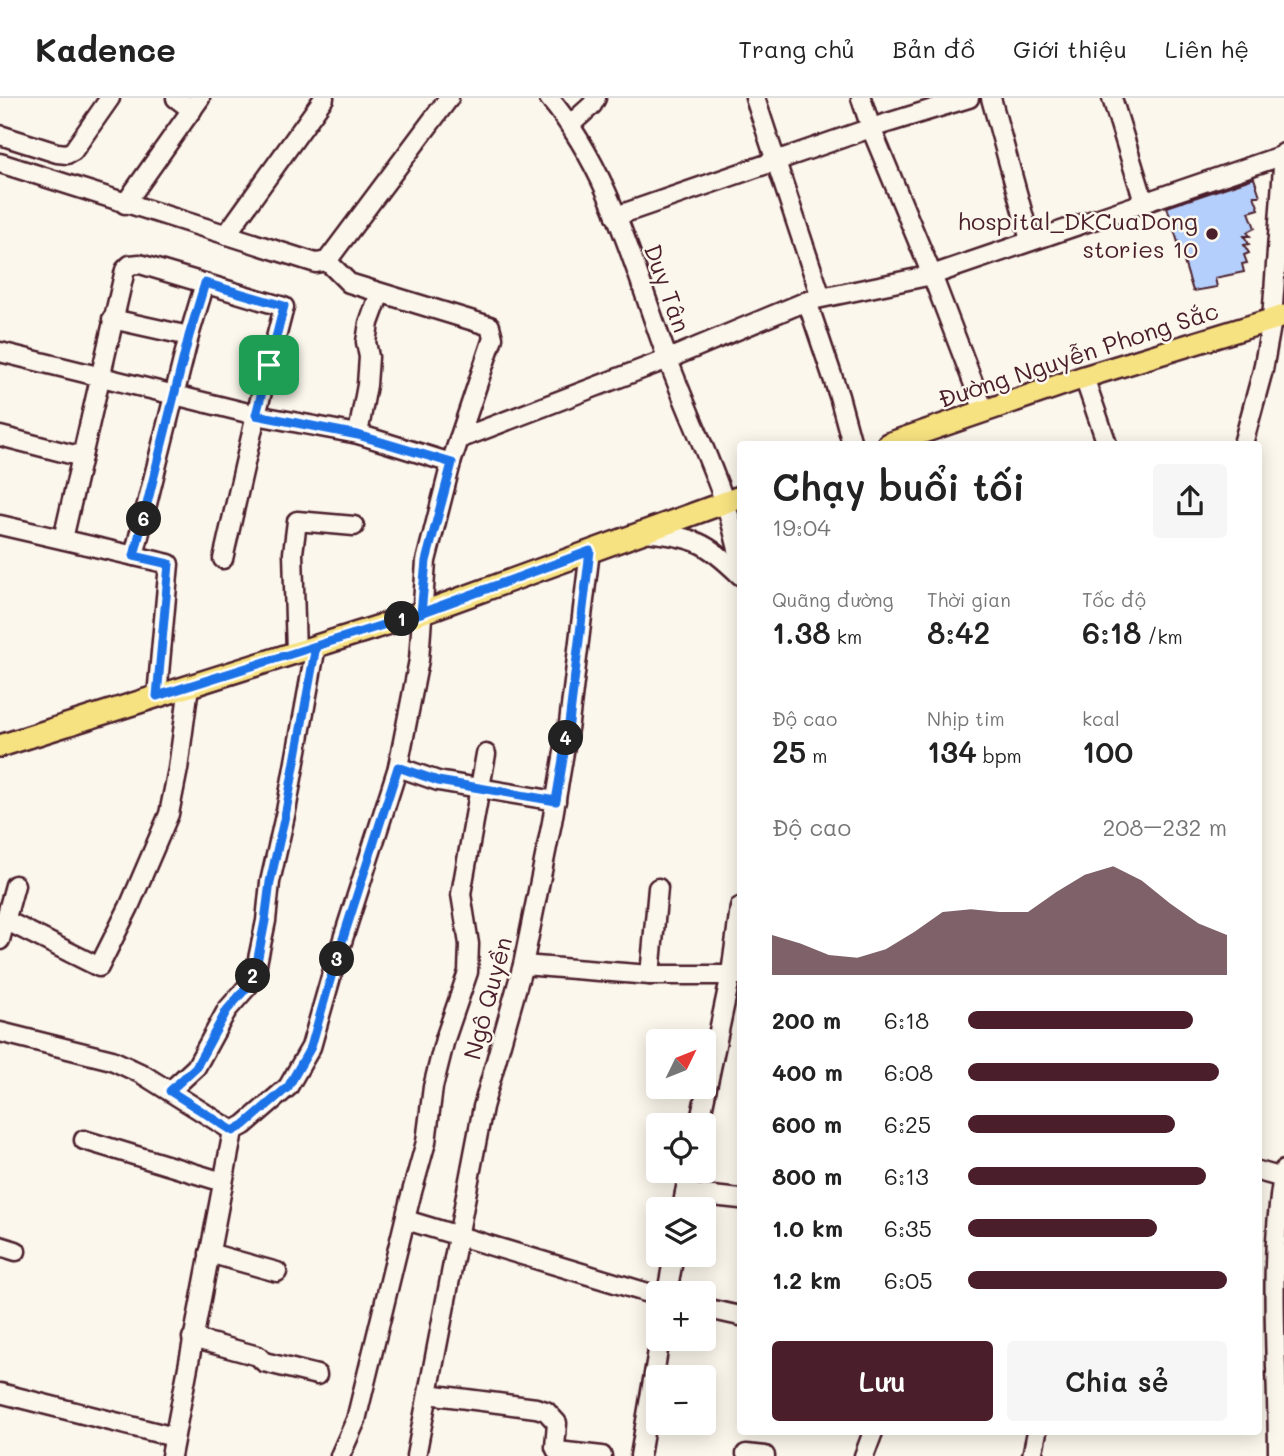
<!DOCTYPE html>
<html lang="vi">
<head>
<meta charset="utf-8">
<style>
  body { margin:0; font-family:Mali,sans-serif; background:#f6f6f6; color:#222; height:100vh; display:flex; flex-direction:column; font-size:26px; white-space:nowrap }
  * { box-sizing:border-box; margin:0 }
  p { font-size:23px; color:#767676 }
  .icon { flex:none; width:38px; height:38px; fill:none; stroke:currentColor; stroke-width:2; stroke-linecap:round; stroke-linejoin:round }
  .map { position:relative; flex:1; overflow:hidden }
  .panel { position:absolute; left:737px; top:343px; width:525px; height:994px; display:flex; flex-direction:column; background:#fff; border-radius:7px; box-shadow:0 4px 18px #0003 }
  .panel>* { flex:none }
  .needle { width:46px; rotate:47deg }
  .tools { position:absolute; left:646px; top:931px; display:grid; gap:14px }
  .tools a { display:grid; place-items:center; width:70px; height:70px; border-radius:7px; background:#fff; box-shadow:0 4px 18px #0003; font-size:35px }
  .pin { position:absolute; display:grid; place-items:center; width:60px; height:60px; color:#fff; margin:-30px; border-radius:14px; box-shadow:0 4px 10px #0006 }
  .km { position:absolute; width:35px; height:35px; margin:-18px; border-radius:50%; background:#222; color:#fff; font-size:19px; line-height:35px; text-align:center }
  .round { display:grid; place-items:center; flex:none; width:74px; height:74px; border-radius:7px; background:#f6f6f6 }
  .summary { display:flex; align-items:center; justify-content:space-between; height:119px; padding:0 35px }
  h1 { font-size:38px; font-weight:600; line-height:52px }
  .figures { display:grid; grid-template-columns:repeat(3,1fr); gap:10px; height:119px; padding:7px 35px }
  .figures div { display:grid; align-content:center }
  .figures b { font-size:30px; font-weight:600 }
  .figures small { font-size:19px; font-weight:400 }
  .figures p { font-size:19px }
  .chart { height:196px; padding:14px 35px }
  .chart p { display:flex; justify-content:space-between }
  .chart svg { width:100%; height:126px; margin-top:7px; fill:#4a1f2b; opacity:.7 }
  .action { display:flex; gap:14px; margin-top:auto; padding:14px 35px }
  .action a { flex:1; height:80px; border-radius:7px; background:#4a1f2b; color:#fff; font-size:28px; font-weight:600; line-height:80px; text-align:center }
  .action a+a { background:#f6f6f6; color:#222 }
  ul { padding:0 35px; list-style:none; font-size:23px }
  li { display:grid; grid-template-columns:112px 84px 1fr; align-items:center; height:52px }
  li i { height:18px; border-radius:9px; background:#4a1f2b }
  header { display:flex; align-items:center; gap:42px; box-sizing:border-box; height:98px; padding:0 35px; background:#fff; border-bottom:2px solid #e0e0e0 }
  header strong { font-size:33px }
  nav { display:flex; gap:38px; margin-inline-start:auto; font-size:24px }
  .map>svg:first-child { display:block }
</style>
</head>
<body>
<header>
<strong>Kadence</strong>
<nav><a>Trang chủ</a><a>Bản đồ</a><a>Giới thiệu</a><a>Liên hệ</a></nav>
</header>
<div class="map">
<svg width="1284" height="1358" viewBox="0 0 1284 1358">
  <rect width="100%" height="100%" fill="#fbf7ec"/>
  <filter id="ink" filterUnits="userSpaceOnUse"><feTurbulence type="fractalNoise" baseFrequency=".0143" numOctaves="2"/><feDisplacementMap in="SourceGraphic" scale="14" xChannelSelector="R" yChannelSelector="G"/><feConvolveMatrix kernelMatrix="1 2 1 2 8 2 1 2 1" color-interpolation-filters="sRGB"/></filter>
  <g filter="url(#ink)">
    <path fill="#b5cffd" stroke="#4a1f2b" stroke-width="2" d="M1254,80L1260,98H1254L1259,111L1249,114L1255,130L1247,134L1250,138H1244L1249,146L1244,147L1249,155L1244,157L1247,165L1242,166L1244,174L1215,180L1217,189L1193,193L1167,109Z"/>
    <g fill="none" stroke-linecap="round" stroke-linejoin="round">
      <defs>
        <g id="minor">
          <path d="M176,0L192,12"/>
          <path d="M549,0C611,73 634,171 667,259C685,308 707,354 724,402C731,421 735,440 740,459"/>
          <path d="M755,0L821,199"/>
          <path d="M861,0L871,30L932,177L984,313"/>
          <path d="M991,0L1030,142"/>
          <path d="M1112,0L1144,104"/>
          <path d="M571,26L592,7L596,0"/>
          <path d="M0,37L57,55L67,56L73,53L110,0"/>
          <path d="M0,65L316,165L327,163L449,0"/>
          <path d="M125,106L200,0"/>
          <path d="M616,118L871,30L969,0"/>
          <path d="M226,137L324,0"/>
          <path d="M807,203L839,298L852,346"/>
          <path d="M112,221L189,238"/>
          <path d="M0,254L256,317L358,336L451,365"/>
          <path d="M1084,279L1107,346"/>
          <path d="M358,336L367,287L369,259L366,244L369,225L380,195"/>
          <path d="M0,338L82,359"/>
          <path d="M459,341L668,261L807,203L932,177L1284,57"/>
          <path d="M1243,346L1263,272L1272,222L1284,55"/>
          <path d="M0,427L169,466L157,598"/>
          <path d="M646,434C695,440 704,442 740,477"/>
          <path d="M63,441L125,172L130,167L140,166L284,209L256,317L223,461"/>
          <path d="M134,458L189,238L205,185"/>
          <path d="M296,555L293,455L297,423L354,428"/>
          <path d="M398,669L438,683L556,703"/>
          <path d="M7,823L99,869L129,809L169,716L178,671L189,588"/>
          <path d="M0,842L15,787"/>
          <path d="M523,867L650,877H740"/>
          <path d="M650,877L658,790"/>
          <path d="M0,934L112,962L142,976L233,1033"/>
          <path d="M170,993L196,969L227,912L248,888L255,875L266,823L270,784L286,713L316,548"/>
          <path d="M699,1027L731,876L740,809"/>
          <path d="M84,1042L223,1084"/>
          <path d="M1258,1073L1283,1080"/>
          <path d="M685,1095L740,1101"/>
          <path d="M682,1111L689,1073"/>
          <path d="M406,1122L658,1198"/>
          <path d="M0,1148L16,1153"/>
          <path d="M209,1155L277,1174"/>
          <path d="M667,1195L674,1157"/>
          <path d="M704,1210L740,1218"/>
          <path d="M192,1240L258,1258L264,1264L317,1277"/>
          <path d="M0,1295L174,1339"/>
          <path d="M428,1296L536,1310L546,1313L557,1325L555,1349L557,1353L602,1358"/>
          <path d="M746,1356L765,1358"/>
          <path d="M171,1358L233,1033L244,1027L288,989L311,949L333,872L398,669L419,562L426,463L451,365L493,240L490,228L349,185L327,163"/>
          <path d="M340,1358L356,1322L410,1101L426,1044L433,989L445,941L468,874L469,846L461,796L486,656"/>
          <path d="M416,1358L483,1009L523,867L552,724L569,625L590,453"/>
          <path d="M640,1358L660,1241"/>
          <path d="M864,1358L873,1334"/>
          <path d="M1032,1358L1037,1334"/>
          <path d="M1278,1358C1278,1263 1267,1167 1284,1072"/>
        </g>
        <g id="major">
          <path d="M888,346L1084,279L1284,218"/>
          <path d="M0,648L421,515L740,399"/>
        </g>
      </defs>
      <use href="#minor" stroke="#4a1f2b" stroke-width="23"/>
      <use href="#major" stroke="#4a1f2b" stroke-width="26"/>
      <use href="#minor" stroke="#fbf7ec" stroke-width="18"/>
      <use href="#major" stroke="#f7e281" stroke-width="21"/>
    </g>
  </g>
  <g fill="none" stroke-linecap="round" stroke-linejoin="round" filter="url(#ink)">
    <defs>
      <path id="route" d="M269,267L256,317L358,337L452,365L426,463L421,515L316,548L286,713L270,784L265,823L255,875L248,888L227,912L196,969L170,993L233,1033L244,1027L288,989L311,949L333,872L398,669L438,683L556,703L569,625L590,453L421,515L157,598L169,466L134,458L189,238L205,185L284,208L269,267"/>
    </defs>
    <use href="#route" stroke="#fff" stroke-width="14"/>
    <use href="#route" stroke="#1a73e8" stroke-width="9"/>
  </g>
  <circle fill="#4a1f2b" stroke="#fbf7ec" stroke-width="2.5" cx="1212" cy="136" r="7"/>
  <g text-anchor="middle" dominant-baseline="central" stroke-width="5" stroke-linejoin="round" paint-order="stroke">
    <g font-size="24" fill="#4a1f2b" stroke="#fbf7ec" text-anchor="end">
      <text x="1198" y="122">hospital_DKCuaDong<tspan x="1198" dy="28">stories 10</tspan></text>
    </g>
    <g font-size="24" fill="#4a1f2b" stroke="#fbf7ec">
      <text transform="translate(668 190) rotate(70)">Duy Tân</text>
      <text transform="translate(1078 256) rotate(-18)">Đường Nguyễn Phong Sắc</text>
      <text transform="translate(487 900) rotate(-75)">Ngô Quyền</text>
    </g>
  </g>
</svg>
<div class="tools">
<a><svg class="needle" viewBox="-14 -14 28 28"><path d="M0-13l5 13h-10z" fill="#e53935"/><path d="M0 13l5-13h-10z" fill="#767676"/></svg></a>
<a><svg class="icon" aria-label="locate" viewBox="0 0 24 24"><circle cx="12" cy="12" r="6"/><path d="M12 2v4M12 18v4M2 12h4M18 12h4"/></svg></a>
<a><svg class="icon" aria-label="layers" viewBox="0 0 24 24"><path d="M12 4l9 5-9 5-9-5zM3 14l9 5 9-5"/></svg></a>
<a>+</a>
<a>−</a>
</div>
<div class="pin" style="left:269px;top:267px;background:#1e9e55"><svg class="icon" aria-label="arrive" viewBox="0 0 24 24"><path d="M6 21V4h12l-3 4 3 4H6"/></svg></div>
<b class="km" style="left:402px;top:521px">1</b>
<b class="km" style="left:253px;top:878px">2</b>
<b class="km" style="left:337px;top:861px">3</b>
<b class="km" style="left:566px;top:640px">4</b>
<b class="km" style="left:144px;top:421px">6</b>
<section class="panel">
<div class="summary"><div><h1>Chạy buổi tối</h1><p>19:04</p></div><a class="round"><svg class="icon" aria-label="share" viewBox="0 0 24 24"><path d="M12 15V3M7 8l5-5 5 5M5 13v7h14v-7"/></svg></a></div>
<div class="figures">
<div><p>Quãng đường</p><b>1.38<small> km</small></b></div>
<div><p>Thời gian</p><b>8:42</b></div>
<div><p>Tốc độ</p><b>6:18<small> /km</small></b></div>
</div>
<div class="figures">
<div><p>Độ cao</p><b>25<small> m</small></b></div>
<div><p>Nhịp tim</p><b>134<small> bpm</small></b></div>
<div><p>kcal</p><b>100</b></div>
</div>
<div class="chart"><p><span>Độ cao</span>208–232 m</p>
<svg viewBox="0 0 160 44" preserveAspectRatio="none"><path d="M0 44V30L10 33L20 37L30 38L40 35L50 29L60 22L70 21L80 22L90 22L100 15L110 9L120 6L130 11L140 19L150 26L160 30V44z"/></svg>
</div>
<ul>
<li><b>200 m</b>6:18<i style="width:87%"></i></li>
<li><b>400 m</b>6:08<i style="width:97%"></i></li>
<li><b>600 m</b>6:25<i style="width:80%"></i></li>
<li><b>800 m</b>6:13<i style="width:92%"></i></li>
<li><b>1.0 km</b>6:35<i style="width:73%"></i></li>
<li><b>1.2 km</b>6:05<i style="width:100%"></i></li>
</ul>
<div class="action"><a>Lưu</a><a>Chia sẻ</a></div>
</section>
</div>
</body>
</html>
